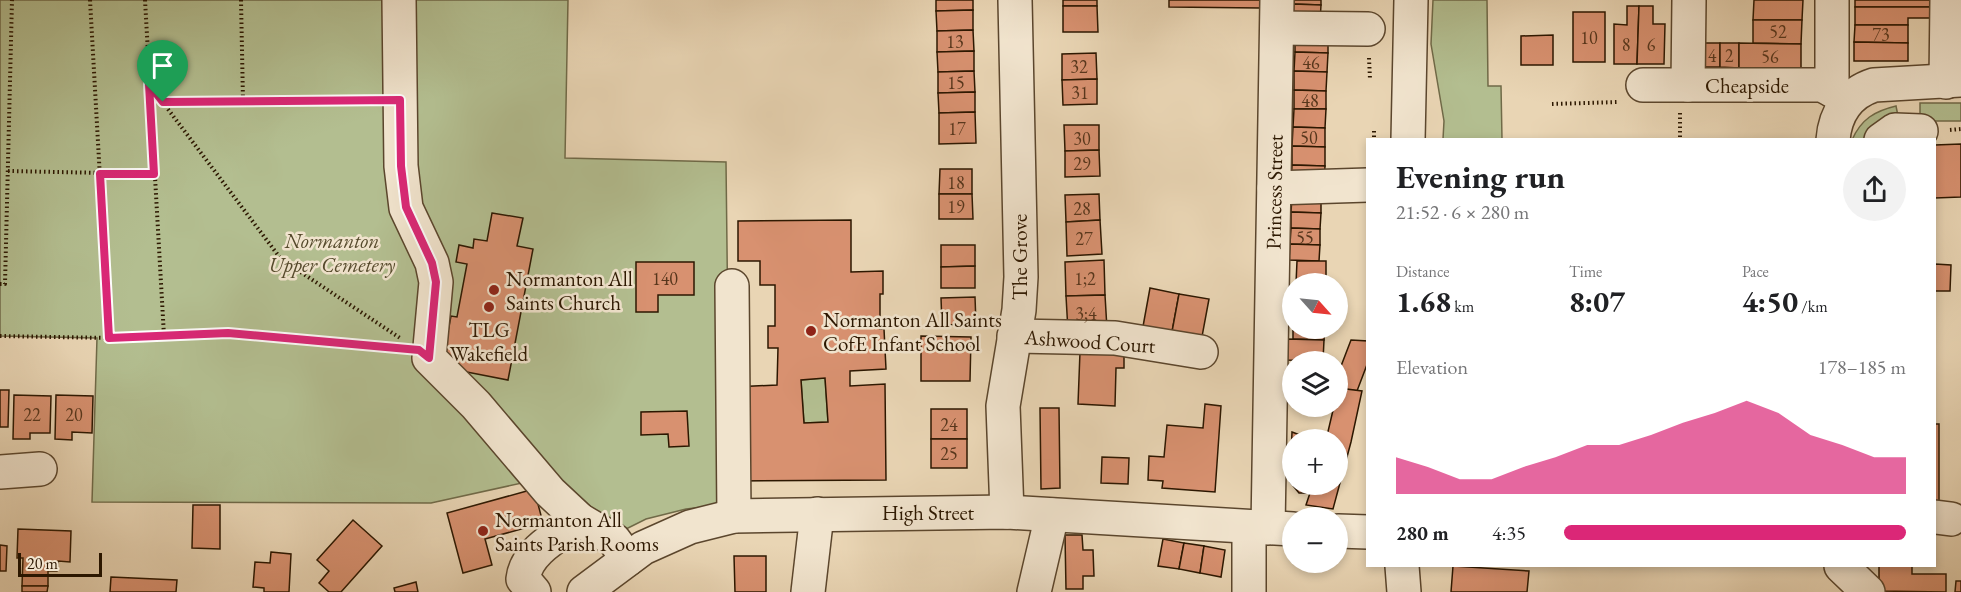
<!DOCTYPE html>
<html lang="en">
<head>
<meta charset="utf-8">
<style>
  body { margin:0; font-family:"EB Garamond",serif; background:#f2f2f2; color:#202124; height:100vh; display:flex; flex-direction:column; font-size:22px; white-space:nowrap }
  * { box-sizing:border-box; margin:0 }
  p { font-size:20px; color:#757577 }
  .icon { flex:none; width:33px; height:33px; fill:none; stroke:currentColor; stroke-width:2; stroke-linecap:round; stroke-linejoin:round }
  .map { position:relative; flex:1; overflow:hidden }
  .panel { position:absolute; left:1366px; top:138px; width:570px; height:429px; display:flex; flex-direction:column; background:#fff; border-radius:0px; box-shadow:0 3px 9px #0003 }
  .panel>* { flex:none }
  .needle { width:39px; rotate:117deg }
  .buttons { position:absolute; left:1282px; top:273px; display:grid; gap:12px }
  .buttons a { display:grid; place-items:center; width:66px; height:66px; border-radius:50%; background:#fff; box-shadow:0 3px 9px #0003; font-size:30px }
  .scale { position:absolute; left:18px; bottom:15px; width:84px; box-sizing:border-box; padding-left:6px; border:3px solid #2c1700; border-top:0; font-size:16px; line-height:21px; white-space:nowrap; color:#2c1700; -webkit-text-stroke:4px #f1e4ce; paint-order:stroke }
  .pin { position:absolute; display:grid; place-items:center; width:51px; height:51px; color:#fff; margin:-62px -26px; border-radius:50% 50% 50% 0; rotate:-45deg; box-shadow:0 0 6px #0007 }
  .pin .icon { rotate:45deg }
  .round { display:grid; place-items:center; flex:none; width:63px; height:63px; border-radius:32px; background:#f2f2f2 }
  .headline { display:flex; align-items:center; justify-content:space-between; height:102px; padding:0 30px }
  h1 { font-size:33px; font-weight:700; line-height:45px }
  .figures { display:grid; grid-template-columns:repeat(3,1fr); gap:9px; height:102px; padding:6px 30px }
  .figures div { display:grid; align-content:center }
  .figures b { font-size:30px; font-weight:700 }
  .figures small { font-size:16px; font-weight:400 }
  .figures p { font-size:16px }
  .chart { height:168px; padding:12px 30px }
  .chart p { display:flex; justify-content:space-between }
  .chart svg { width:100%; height:108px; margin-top:6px; fill:#db2777; opacity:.7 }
  ul { padding:0 30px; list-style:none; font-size:20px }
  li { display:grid; grid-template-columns:96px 72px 1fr; align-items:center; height:45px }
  li i { height:15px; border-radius:8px; background:#db2777 }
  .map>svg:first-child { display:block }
</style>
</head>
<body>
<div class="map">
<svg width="1961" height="592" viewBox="0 0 1961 592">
  <rect width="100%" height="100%" fill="#e9d5b4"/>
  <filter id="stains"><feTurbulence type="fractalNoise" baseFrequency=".00333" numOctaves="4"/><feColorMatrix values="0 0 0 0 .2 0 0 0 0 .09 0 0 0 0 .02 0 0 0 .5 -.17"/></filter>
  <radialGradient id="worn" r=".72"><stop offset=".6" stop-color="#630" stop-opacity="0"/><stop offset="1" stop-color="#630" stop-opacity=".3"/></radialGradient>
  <g fill="#b3be90" stroke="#706a48" stroke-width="1.5">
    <path d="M0,0H568L565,158L726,162L730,504L686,509L646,519L592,546L531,481L431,503L92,502L97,338L0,336Z"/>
    <path d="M1433,0H1487L1488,86H1501L1502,139H1443L1444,121L1431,44Z"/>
    <rect x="1920" y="103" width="41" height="18"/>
    <path d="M1896,106L1899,121L1873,139L1852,140C1861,119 1875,111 1896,106Z"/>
    <path d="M825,378L828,422L804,423L801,380Z"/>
  </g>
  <g fill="#d89170" stroke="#2c1700" stroke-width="1.5" fill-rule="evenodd">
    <path d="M936,0H973V10L936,11Z"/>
    <rect x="1063" y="0" width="34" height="6"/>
    <path d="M1169,0H1260V8L1169,7Z"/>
    <path d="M1293,0H1321V5L1293,4Z"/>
    <path d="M1754,0H1803L1802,20H1753Z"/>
    <rect x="1855" y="0" width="80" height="7"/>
    <path d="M1293,4L1321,5L1320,22H1292Z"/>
    <path d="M1063,6H1097L1098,32H1063Z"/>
    <path d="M1627,6H1639L1637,64H1614V24L1627,25Z"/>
    <path d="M1639,6H1653V24H1665L1664,64H1637Z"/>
    <path d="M1855,7H1935L1934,18H1908V25H1855Z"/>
    <path d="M973,10V30L937,31L936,11Z"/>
    <rect x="1573" y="12" width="32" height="50"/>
    <path d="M1753,20H1802L1801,44L1753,43Z"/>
    <path d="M1855,25H1908V43L1854,42Z"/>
    <path d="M973,30L974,51L937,52V31Z"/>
    <path d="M1295,34H1328V53L1295,52Z"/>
    <path d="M1553,35V65H1521V36Z"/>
    <path d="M1854,42L1908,43V61H1854Z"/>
    <rect x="1704" y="43" width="16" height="24"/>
    <path d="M1720,43H1739V68L1720,67Z"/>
    <path d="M1739,43L1801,44V68H1739Z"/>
    <path d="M974,51V71L938,72L937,52Z"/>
    <path d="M1295,52L1328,53L1327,72L1294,71Z"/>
    <path d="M1096,53L1097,79L1062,80V54Z"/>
    <path d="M974,71L975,92L938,93V72Z"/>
    <path d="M1294,71L1327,72L1326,91L1294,90Z"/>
    <path d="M1097,79V104L1063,105L1062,80Z"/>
    <path d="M1294,90L1326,91V109H1294Z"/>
    <path d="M975,92V112L939,113L938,93Z"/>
    <path d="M1294,109H1326L1325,128L1293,127Z"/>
    <path d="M975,112L976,143L939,144V113Z"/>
    <path d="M1064,125H1099V150L1065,151Z"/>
    <path d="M1293,127L1325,128V147L1292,146Z"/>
    <path d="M1961,144V197L1935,198V145Z"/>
    <path d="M1292,146L1325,147V166L1292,165Z"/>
    <path d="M1099,150L1100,176L1065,177V151Z"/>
    <path d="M1292,165L1325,166L1324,184H1291Z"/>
    <path d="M940,169H972V194H939Z"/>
    <path d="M939,194H972L973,219H939Z"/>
    <path d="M1099,194L1100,220L1066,222L1065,195Z"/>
    <path d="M1292,197L1321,198V213L1291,212Z"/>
    <path d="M1291,212L1321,213L1320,229L1291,228Z"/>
    <path d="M492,213L523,218L517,246L533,249L508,380L441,367L451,316L457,317L467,264L456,262L459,245L473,248L474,239L487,241Z"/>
    <path d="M851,220V272L883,271V294H880V329H884L886,369L850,371V386L885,384L886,480L736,481L734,387L777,385L778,348H768V326H775V285H760V261H738V221ZM825,378L828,422L804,423L801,380Z"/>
    <path d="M1100,220L1102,254L1067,256L1066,222Z"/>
    <path d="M1291,228L1320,229V245L1290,244Z"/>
    <path d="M1290,244L1320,245L1319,261L1289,260Z"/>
    <path d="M941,245H975V266L941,267Z"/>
    <path d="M1104,260L1105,295L1066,296L1065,262Z"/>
    <path d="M1297,261H1326V284H1296Z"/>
    <path d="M636,262H694V295H658V312H636Z"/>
    <path d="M1935,264L1951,265L1950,291H1935Z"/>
    <path d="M975,266V288H941V267Z"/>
    <path d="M1150,288L1179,294L1171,337L1142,332Z"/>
    <path d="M1179,294L1209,299L1201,342L1171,337Z"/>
    <path d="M1105,295L1107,329L1068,331L1066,296Z"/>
    <path d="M975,297L976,324L942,325L941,298Z"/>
    <path d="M1293,328H1325L1324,340L1293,339Z"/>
    <path d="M921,336L971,337L970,381H921Z"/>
    <path d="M1287,339L1324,340L1323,361L1286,360Z"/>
    <path d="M1351,340L1368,341V362L1357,391L1338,388V374Z"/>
    <path d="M1080,352L1124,353V368H1116L1115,406L1078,404Z"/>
    <path d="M1338,388L1362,391L1351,442L1333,509L1306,505L1313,484H1338V440H1326L1334,406H1338Z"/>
    <path d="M0,390H9L8,427H0Z"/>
    <path d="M14,395L51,396L50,433H30V439H13Z"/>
    <path d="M56,395L93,396L92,433L72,432V440L55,439Z"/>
    <path d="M1205,404L1221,406L1215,492L1162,488L1163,481L1148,480L1149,456L1164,457L1167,425L1203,428Z"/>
    <path d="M1040,408H1059L1060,488L1041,489Z"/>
    <rect x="931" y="409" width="36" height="30"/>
    <path d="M687,411L689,446L669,447L668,434L641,435V412Z"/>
    <rect x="1935" y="424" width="4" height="83"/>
    <path d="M1292,432L1313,440H1293V484H1313L1310,493H1299L1290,482Z"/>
    <rect x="931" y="439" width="36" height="29"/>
    <path d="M1102,457L1129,458L1128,484L1101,483Z"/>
    <path d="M534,489L543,523L485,539L492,565L463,573L447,513Z"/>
    <path d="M193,505H220V549L192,548Z"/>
    <path d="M353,520L382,546L341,592H329L319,583L329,571L317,560Z"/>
    <path d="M18,529L71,531L70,562L58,561L57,571H48V586H22L23,558H17Z"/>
    <path d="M1065,535H1082L1083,550H1093L1094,576H1083V589H1066Z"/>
    <path d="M1163,539L1184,543L1179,569L1158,566Z"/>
    <path d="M1184,543L1204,546L1200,573L1179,569Z"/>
    <path d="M0,545L7,546L6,571H0Z"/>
    <path d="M1204,546L1225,550L1221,577L1200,573Z"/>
    <path d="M271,552L291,554L289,592H264V588L253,587L255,562L270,563Z"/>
    <path d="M734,556H766V592H735Z"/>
    <path d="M1453,566L1529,571L1527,592H1451Z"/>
    <path d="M1879,566H1912V574H1946V592L1879,591Z"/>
    <path d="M111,577L177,580L176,592H110Z"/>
    <path d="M1956,581H1961V592H1955Z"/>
    <path d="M416,582L418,592H395L394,588Z"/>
    <path d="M22,586H48L47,592H22Z"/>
  </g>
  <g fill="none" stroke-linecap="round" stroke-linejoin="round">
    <defs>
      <g id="minor">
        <path d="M399,0L401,166L406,208L432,263L436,282L429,358L476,405L550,492L580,520L614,540L628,559"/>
        <path d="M1277,28L1368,29"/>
        <path d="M1946,82L1947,0"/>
        <path d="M1643,85H1822L1848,99"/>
        <path d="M1688,85L1689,0"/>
        <path d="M1832,90V0"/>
        <path d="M1408,140L1411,0"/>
        <path d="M1833,140C1835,113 1849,93 1874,85L1961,80"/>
        <path d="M1881,140L1895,130L1921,131"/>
        <path d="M1274,188L1368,185"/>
        <path d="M732,286L734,516"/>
        <path d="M1014,336L1115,338L1201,352"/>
        <path d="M0,472L40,469"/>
        <path d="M1007,512L1003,406L1019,310L1021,277L1015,0"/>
        <path d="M1935,517L1951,519"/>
        <path d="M1268,528L1277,0"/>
        <path d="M1338,531L1368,532"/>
        <path d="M1402,566L1404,592"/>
        <path d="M1841,566L1868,592"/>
        <path d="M534,592L523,579C526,551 559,535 580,520"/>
        <path d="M584,592L643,548L690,527L734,516L1007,512L1293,529"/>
        <path d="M808,592L817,514"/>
        <path d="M1034,592L1052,515"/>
        <path d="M1249,592V527"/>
      </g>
    </defs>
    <use href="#minor" stroke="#5b462d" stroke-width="36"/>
    <g stroke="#2c1700" stroke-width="4" stroke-dasharray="1.5 3" stroke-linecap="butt">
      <path d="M90,0L109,338L228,333L400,348"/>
      <path d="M145,0L164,336"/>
      <path d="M241,0L243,101"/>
      <path d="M1369,58L1370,79"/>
      <path d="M149,84L281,259L400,338"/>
      <path d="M163,102L369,101"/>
      <path d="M1552,104L1619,102"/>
      <path d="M1680,113V140"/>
      <path d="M1950,130L1961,129"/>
      <path d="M1374,131V140"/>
      <path d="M8,171L155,174"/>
      <path d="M0,284H5L12,0"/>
      <path d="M0,336L109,338"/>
    </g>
    <use href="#minor" stroke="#f1e4ce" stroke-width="33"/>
  </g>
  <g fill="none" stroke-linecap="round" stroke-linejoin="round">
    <defs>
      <path id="route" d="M149,84L163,102L400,100L401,166L406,207L432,263L436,282L429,358L419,350L228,333L109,338L100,174H154Z"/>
    </defs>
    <use href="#route" stroke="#fff" stroke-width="12"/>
    <use href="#route" stroke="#db2777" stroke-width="8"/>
  </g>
  <g fill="#8f2418" stroke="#f1e4ce" stroke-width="2">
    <circle cx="494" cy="290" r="6"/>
    <circle cx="489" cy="307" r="6"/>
    <circle cx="811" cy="331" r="6"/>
    <circle cx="483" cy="531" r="6"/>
  </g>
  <g text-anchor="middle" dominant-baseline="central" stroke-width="5" stroke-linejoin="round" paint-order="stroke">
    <g font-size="18" fill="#57361c">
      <text x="1778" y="31">52</text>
      <text x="1881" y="34">73</text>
      <text x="1589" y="37">10</text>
      <text x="955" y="41">13</text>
      <text x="1626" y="44">8</text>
      <text x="1651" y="44">6</text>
      <text x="1712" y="55">4</text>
      <text x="1729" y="55">2</text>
      <text x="1770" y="56">56</text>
      <text x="1311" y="62">46</text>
      <text x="1079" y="66">32</text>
      <text x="956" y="82">15</text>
      <text x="1080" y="92">31</text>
      <text x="1310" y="100">48</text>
      <text x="957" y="128">17</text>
      <text x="1309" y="137">50</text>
      <text x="1082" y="138">30</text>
      <text x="1082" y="163">29</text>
      <text x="956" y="182">18</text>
      <text x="956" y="206">19</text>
      <text x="1082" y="208">28</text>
      <text x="1305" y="237">55</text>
      <text x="1084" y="238">27</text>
      <text x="665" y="278">140</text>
      <text x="1085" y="278">1;2</text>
      <text x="1086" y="313">3;4</text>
      <text x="32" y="414">22</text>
      <text x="74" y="414">20</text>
      <text x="949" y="424">24</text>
      <text x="949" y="453">25</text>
    </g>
    <g font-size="21" fill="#2c1700" stroke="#f1e4ce">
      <text x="1747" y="85">Cheapside</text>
      <text transform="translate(1274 192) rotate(-89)">Princess Street</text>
      <text transform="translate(1019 257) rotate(-90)">The Grove</text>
      <text transform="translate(1090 341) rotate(4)">Ashwood Court</text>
      <text x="928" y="512">High Street</text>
    </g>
    <g font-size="21" font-style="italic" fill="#54492b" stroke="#f1e4ce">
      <text x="332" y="240">Normanton<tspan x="332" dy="24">Upper Cemetery</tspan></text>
    </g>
    <g font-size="21" fill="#2c1700" stroke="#f1e4ce" text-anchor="start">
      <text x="506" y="278">Normanton All<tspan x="506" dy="24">Saints Church</tspan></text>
      <text x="823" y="319">Normanton All Saints<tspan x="823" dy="24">CofE Infant School</tspan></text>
      <text x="489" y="329" text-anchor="middle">TLG<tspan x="489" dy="24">Wakefield</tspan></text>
      <text x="495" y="519">Normanton All<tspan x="495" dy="24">Saints Parish Rooms</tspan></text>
    </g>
  </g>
  <rect width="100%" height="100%" filter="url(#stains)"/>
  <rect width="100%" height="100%" fill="url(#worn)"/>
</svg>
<div class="buttons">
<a><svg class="needle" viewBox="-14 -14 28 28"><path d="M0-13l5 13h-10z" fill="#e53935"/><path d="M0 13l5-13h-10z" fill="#757577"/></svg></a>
<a><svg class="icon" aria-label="layers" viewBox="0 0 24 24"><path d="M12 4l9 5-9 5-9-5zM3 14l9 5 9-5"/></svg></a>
<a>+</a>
<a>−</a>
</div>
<div class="scale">20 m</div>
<div class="pin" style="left:163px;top:102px;background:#1e9e55"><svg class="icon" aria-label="arrive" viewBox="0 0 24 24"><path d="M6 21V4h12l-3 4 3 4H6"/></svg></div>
<section class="panel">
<div class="headline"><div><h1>Evening run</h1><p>21:52 · 6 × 280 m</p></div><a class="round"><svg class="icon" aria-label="share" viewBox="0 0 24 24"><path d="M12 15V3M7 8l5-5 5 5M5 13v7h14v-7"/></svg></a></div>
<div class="figures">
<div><p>Distance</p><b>1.68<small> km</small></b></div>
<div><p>Time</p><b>8:07</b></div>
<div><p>Pace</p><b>4:50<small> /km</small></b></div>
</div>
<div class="chart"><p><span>Elevation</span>178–185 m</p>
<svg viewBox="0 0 160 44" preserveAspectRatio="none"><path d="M0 44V29L10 33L20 38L30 38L40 33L50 29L60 24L70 24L80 20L90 15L100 11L110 6L120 11L130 20L140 24L150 29L160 29V44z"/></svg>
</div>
<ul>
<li><b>280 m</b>4:35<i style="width:100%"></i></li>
</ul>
</section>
</div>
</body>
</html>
